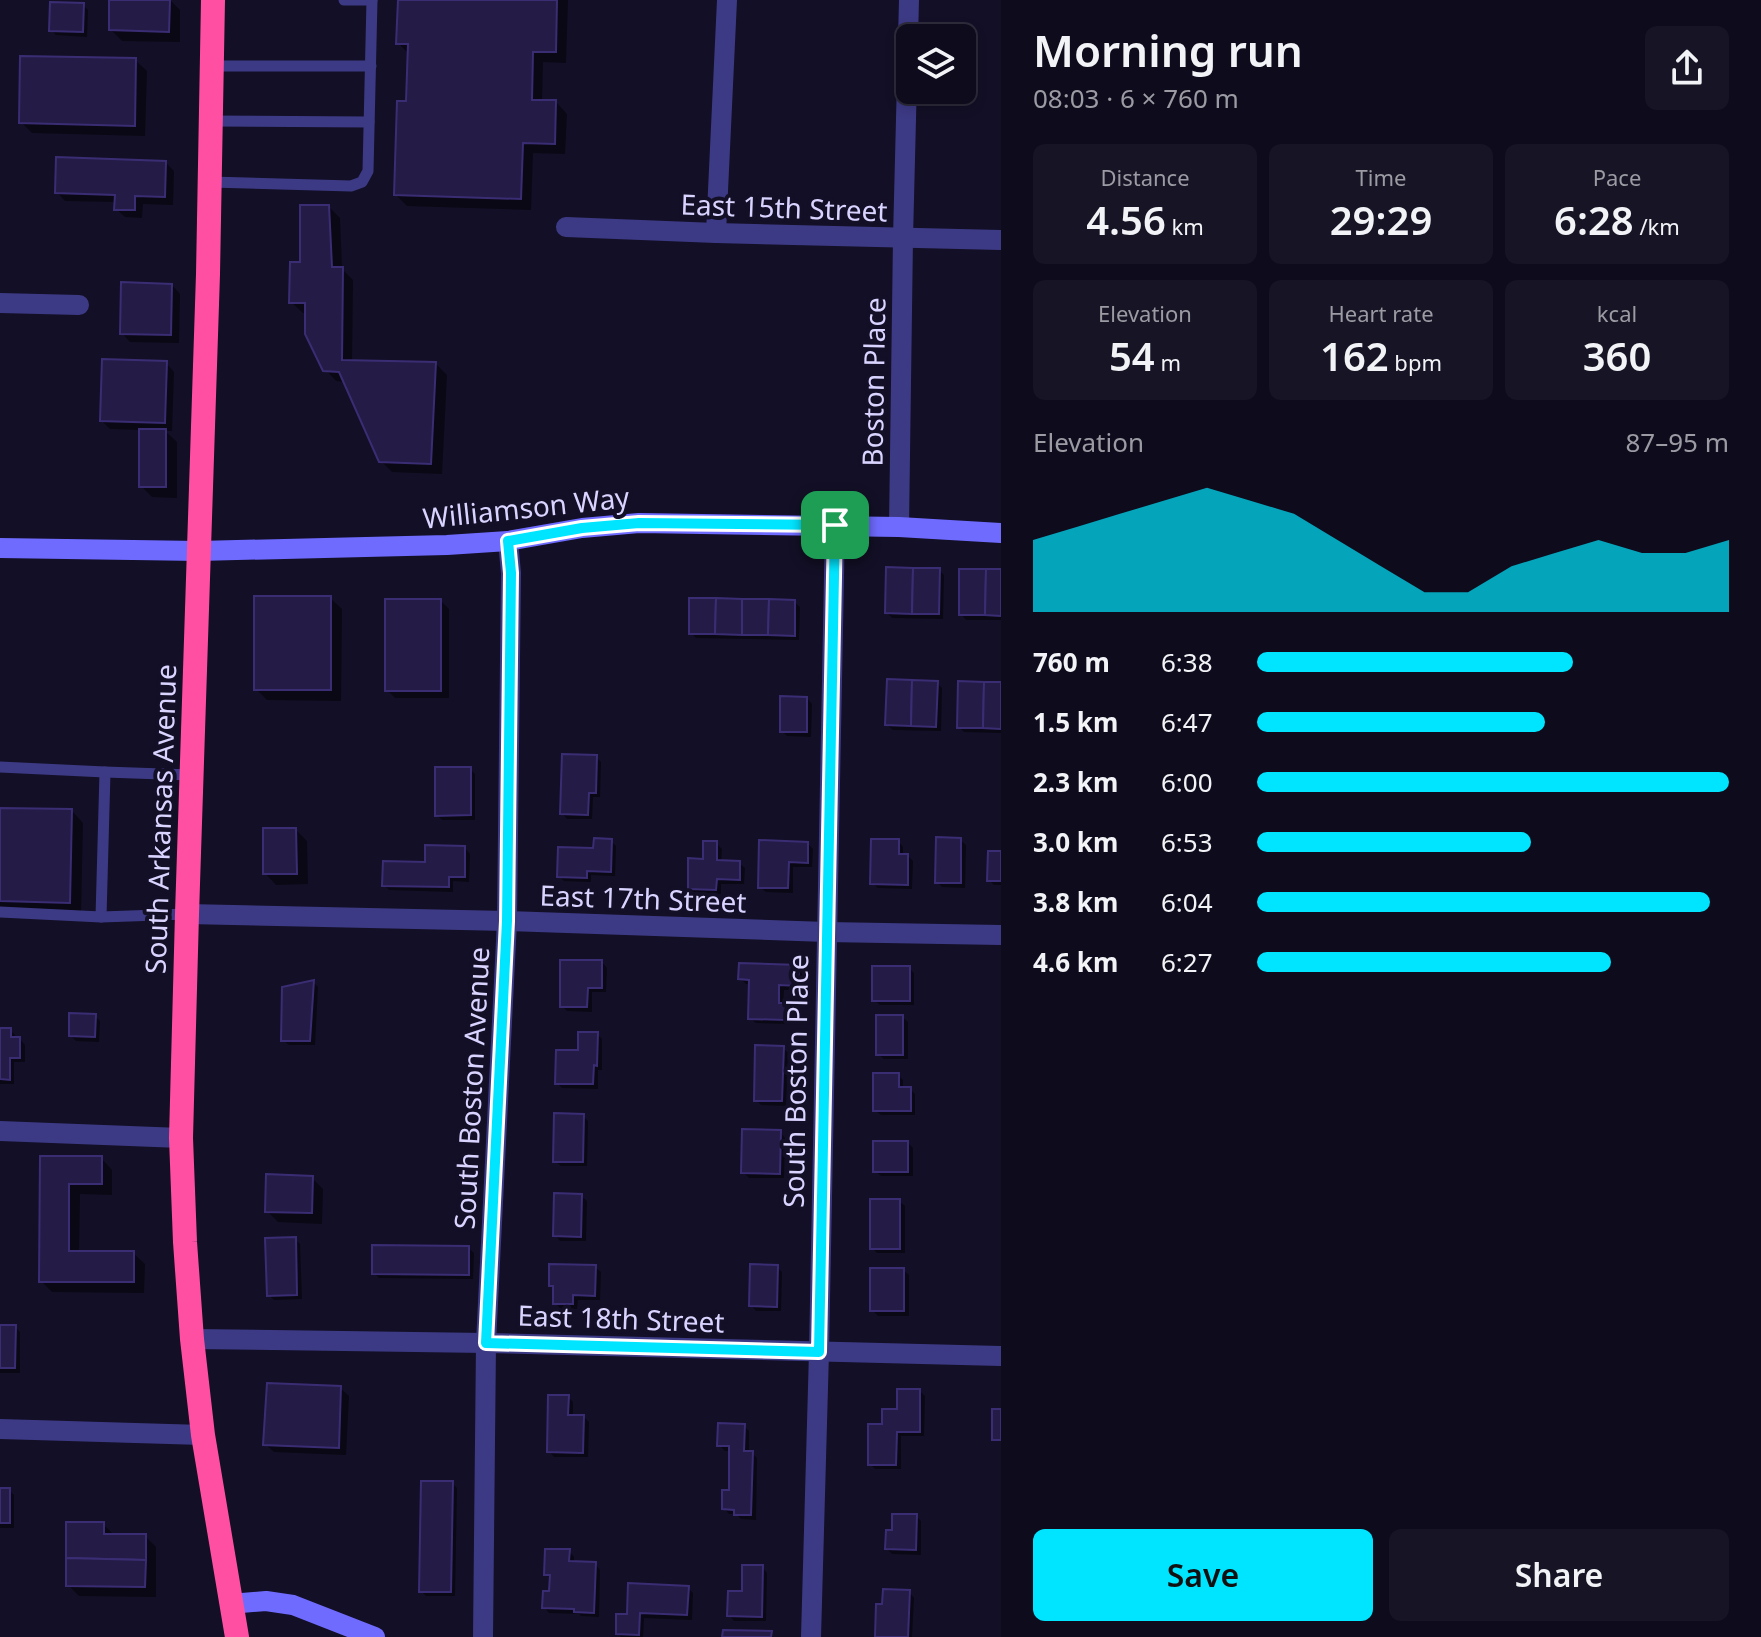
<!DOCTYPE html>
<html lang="en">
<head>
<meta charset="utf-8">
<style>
  body { margin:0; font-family:"Noto Sans",sans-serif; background:#171425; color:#f1f3f6; height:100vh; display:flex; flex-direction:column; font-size:30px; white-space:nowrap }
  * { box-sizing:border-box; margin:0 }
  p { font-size:26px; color:#9b9ba3 }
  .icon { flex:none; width:44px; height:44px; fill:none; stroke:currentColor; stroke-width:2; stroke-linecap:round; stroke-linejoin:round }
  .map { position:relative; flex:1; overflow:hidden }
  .sheet { display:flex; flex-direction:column; background:#0e0b1c; width:760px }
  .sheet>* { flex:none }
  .controls { position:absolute; left:896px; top:24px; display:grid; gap:16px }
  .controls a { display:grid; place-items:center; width:80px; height:80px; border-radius:12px; background:#0e0b1c; box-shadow:0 4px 12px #0003,0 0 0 2px #2e2b3b; font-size:40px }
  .pin { position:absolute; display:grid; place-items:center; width:68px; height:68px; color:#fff; margin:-34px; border-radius:16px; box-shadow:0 4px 12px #0006 }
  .round { display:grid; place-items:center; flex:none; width:84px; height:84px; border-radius:12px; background:#171425 }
  .head { display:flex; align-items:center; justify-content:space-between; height:136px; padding:0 32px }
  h1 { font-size:44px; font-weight:600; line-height:60px }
  .figures { display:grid; grid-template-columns:repeat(3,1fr); gap:12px; height:136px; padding:8px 32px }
  .figures div { display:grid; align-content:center; border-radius:12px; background:#171425; text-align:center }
  .figures b { font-size:40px; font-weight:600 }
  .figures small { font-size:22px; font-weight:400 }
  .figures p { font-size:22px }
  .chart { height:224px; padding:16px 32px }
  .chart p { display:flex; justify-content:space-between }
  .chart svg { width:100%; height:144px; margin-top:8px; fill:#00e5ff; opacity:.7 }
  .primary-button { display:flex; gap:16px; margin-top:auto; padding:16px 32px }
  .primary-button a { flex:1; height:92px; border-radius:12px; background:#00e5ff; color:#111; font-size:32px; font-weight:600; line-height:92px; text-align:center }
  .primary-button a+a { background:#171425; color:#f1f3f6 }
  ul { padding:0 32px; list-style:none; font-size:26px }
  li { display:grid; grid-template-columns:128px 96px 1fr; align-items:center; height:60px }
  li i { height:20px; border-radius:10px; background:#00e5ff }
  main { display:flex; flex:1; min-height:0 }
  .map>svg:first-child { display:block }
</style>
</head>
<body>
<main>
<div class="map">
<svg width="1001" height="1637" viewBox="0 0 1001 1637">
  <rect width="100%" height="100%" fill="#130f26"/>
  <g fill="#0007">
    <path d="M111,0H170L180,10V42L122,41L111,30Z"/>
    <path d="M400,0H568L566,63L543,62L542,102H556L567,114L565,154L533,153L531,210L407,206L396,195L408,103L409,54L398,43Z"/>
    <path d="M83,5L88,10L87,37L56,35L51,30Z"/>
    <path d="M135,60L147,71L145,136L32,133L21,122Z"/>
    <path d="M166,163L174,171L173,205L143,204L142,218L125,217L116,209L117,202L65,201L57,192Z"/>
    <path d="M329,207L340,218L342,269L353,280L352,362L436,364L447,375L442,474L392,472L381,461L345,382L336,381L325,369L307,313H303L291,302L302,264Z"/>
    <path d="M172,285L180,294L179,343L130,342L122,333Z"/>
    <path d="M166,363L174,372L172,431H165L177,442V498L152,497L141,486V430L110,429L102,421Z"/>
    <path d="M939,570L944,575L943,619L892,618L887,613Z"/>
    <path d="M1001,571V620H966L961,614Z"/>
    <path d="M330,598L342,609L341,701L267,700L256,689Z"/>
    <path d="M441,601L449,609V698H395L387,690Z"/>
    <path d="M794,602L800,607L799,640L696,638L691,633Z"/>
    <path d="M937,683L942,688L941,731L893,730L887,725Z"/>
    <path d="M1001,684V733L964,732L959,727Z"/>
    <path d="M807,698L812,704L811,737L787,736L782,731Z"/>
    <path d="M596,757L601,762L600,797H593L592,819H567L562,813Z"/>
    <path d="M470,769L475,774V820H442L437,815Z"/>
    <path d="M0,810L72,811L83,823L81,913L0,911Z"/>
    <path d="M296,830L307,841L308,884L276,885L265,873Z"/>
    <path d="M960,840L966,845L965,888L942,887L937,882Z"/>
    <path d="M611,841L616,846L615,876L591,875V882L564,881L559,876Z"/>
    <path d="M898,841L903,847V856H908L913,861L912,889L878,888L872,883Z"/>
    <path d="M716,843L722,849L721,862L739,863L745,868L744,884H721V894L695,893L690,888Z"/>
    <path d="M808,844L813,849L812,867H793V893L766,892L760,887Z"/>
    <path d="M465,848L470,854L469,882L453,881V892L389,890L384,885Z"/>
    <path d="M1001,853V885H994L989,880Z"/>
    <path d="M602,962L607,968L606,992H592V1012L567,1011L562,1006Z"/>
    <path d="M798,967L804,973L803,990H784L783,1005H786L791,1010V1024L756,1023L750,1018L751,984H746L740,978Z"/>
    <path d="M909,968L914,973V1005H880L874,1000Z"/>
    <path d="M313,982L318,987L315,1045H289L283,1040Z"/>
    <path d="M95,1016L100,1021L99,1042L76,1041L71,1036Z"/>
    <path d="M902,1017L908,1022V1059H884L878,1054Z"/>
    <path d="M0,1030H10L15,1035V1039H20L25,1045V1062H14V1084H0Z"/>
    <path d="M597,1034L602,1039V1070H598V1089L562,1088L557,1083L580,1052Z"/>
    <path d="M783,1048L788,1053L786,1106L761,1105L756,1100Z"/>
    <path d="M898,1075L903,1080V1089H910L915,1094V1115H881L875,1110Z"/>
    <path d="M583,1116L588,1121L587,1166H561L555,1161Z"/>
    <path d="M780,1132L785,1138L784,1178H749L743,1172Z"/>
    <path d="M908,1143L913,1148V1176H881L875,1171Z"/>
    <path d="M42,1158H101L112,1170V1195L80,1194L79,1253H133L145,1264L144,1293L52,1292L41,1281Z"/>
    <path d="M312,1178L323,1189L322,1224L278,1222L267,1211Z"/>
    <path d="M581,1196L587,1201L586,1241H560L555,1235Z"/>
    <path d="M899,1201L905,1206V1253H877L872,1248Z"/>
    <path d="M295,1239L300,1244L302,1299L274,1300L269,1295Z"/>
    <path d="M468,1248L474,1253L473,1279L379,1278L374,1273Z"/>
    <path d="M595,1267L601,1272L600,1300H578L577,1309L560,1308L555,1303V1290L551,1285Z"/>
    <path d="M777,1267L782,1272L781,1311H756L751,1305Z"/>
    <path d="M903,1270L909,1275V1316H878L872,1310Z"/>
    <path d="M0,1327H15L20,1332V1373H0Z"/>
    <path d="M340,1388L349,1396L346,1455L274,1452L265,1444Z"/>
    <path d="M920,1391L925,1396L924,1436H901V1469H875L870,1464L884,1426Z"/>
    <path d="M568,1397L573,1402V1417H584L589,1422L588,1457H554L549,1451Z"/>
    <path d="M744,1426L749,1431V1453H752L757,1458L756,1520L741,1519L736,1514H729L724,1508L731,1492V1451H725L719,1445Z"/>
    <path d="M452,1483L457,1488L455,1596H426L421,1591Z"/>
    <path d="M0,1490H9L14,1495V1528H0Z"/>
    <path d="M916,1516L921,1521V1555L892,1554L887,1549L894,1532Z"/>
    <path d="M103,1524L115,1536H145L156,1547V1597L79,1596L68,1585Z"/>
    <path d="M569,1551L574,1557V1564H595L600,1570L599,1617L581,1616L579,1614L549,1613L544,1607L551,1593L552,1580L546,1574Z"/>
    <path d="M762,1567L767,1573L766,1621H734L729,1615Z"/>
    <path d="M688,1588L693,1593L692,1620L644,1618L643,1637H621L618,1633L629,1616Z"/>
    <path d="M909,1592L914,1598L912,1637H877Z"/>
  </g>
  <g fill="#241b47" stroke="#3b2d73" stroke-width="2">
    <path d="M109,0H170L169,32L109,30Z"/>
    <path d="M398,0H557L556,52H533L532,100H556L555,144L523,143L521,199L394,195L397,101H406L408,44H396Z"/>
    <path d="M50,2L84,3L83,32L49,31Z"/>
    <path d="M20,56L136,58L135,126L19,123Z"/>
    <path d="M56,157L166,161L165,197L135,196V210H114L115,195L55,193Z"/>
    <path d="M300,205H329L332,267H343L342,360L436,362L431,464L379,462L339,372L323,371L305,334V303H289L290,262H300Z"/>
    <path d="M121,282L172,284L171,335L120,334Z"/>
    <path d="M102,359L167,361L165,423L100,421Z"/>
    <rect x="139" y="429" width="27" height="58"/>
    <path d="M886,567L913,568L912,614L885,613Z"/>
    <path d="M913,568H940L939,614H912Z"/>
    <path d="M959,569H986L985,615H959Z"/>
    <path d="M986,569H1001V616L985,615Z"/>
    <rect x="254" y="596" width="77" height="94"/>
    <path d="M689,598H716L715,634H689Z"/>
    <path d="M716,598L742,599V635L715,634Z"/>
    <rect x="385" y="599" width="56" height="92"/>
    <path d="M742,599H769L768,635H742Z"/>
    <path d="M769,599L795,600V636L768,635Z"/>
    <path d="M887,679L912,680L911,726L885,725Z"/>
    <path d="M912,680L938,681L936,727L911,726Z"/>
    <path d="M958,681L984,682L983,728H957Z"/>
    <path d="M984,682H1001V729L983,728Z"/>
    <path d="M780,696L807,697V732H780Z"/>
    <path d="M562,754L597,755L596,793H589L588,815L560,814Z"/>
    <path d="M435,767H471V815L435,816Z"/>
    <path d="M0,808L72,809L70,903L0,901Z"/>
    <path d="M263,828H296L297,874H263Z"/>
    <path d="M936,837L961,838V883H935Z"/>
    <path d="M594,838L612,839L611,872L587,871V878L557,877L558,847L593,848Z"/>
    <path d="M871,839H899V854H908V885L870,884Z"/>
    <path d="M759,840L808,842V863L789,862L788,888H758Z"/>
    <path d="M703,841H717V860L740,861V880L717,879L716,890L688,889V858L703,859Z"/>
    <path d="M425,845L465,846V877H449V887L382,886L383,861L425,862Z"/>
    <path d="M988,851H1001V881H987Z"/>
    <path d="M560,960H602V988H588L587,1007H560Z"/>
    <path d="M739,963L799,965L798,986L779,985V1003H787L786,1020L748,1019L749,980L738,979Z"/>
    <rect x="872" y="966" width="38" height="35"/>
    <path d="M314,980L310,1041H281L282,987Z"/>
    <path d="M69,1013L96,1014L95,1037L69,1036Z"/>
    <rect x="876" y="1015" width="27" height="40"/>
    <path d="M0,1028H11V1037H20V1058H10V1080L0,1079Z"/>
    <path d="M578,1032H598L597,1066L594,1065L593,1084H555L556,1050H578Z"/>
    <path d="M755,1045L784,1046L782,1101H754Z"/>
    <path d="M873,1073H899V1087H911V1111H873Z"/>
    <path d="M554,1113L584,1114L583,1162H553Z"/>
    <path d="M742,1129L781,1130L780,1174L741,1173Z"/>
    <rect x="873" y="1141" width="35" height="31"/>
    <path d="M40,1156H102V1184H69V1251H134V1282H39Z"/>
    <path d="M266,1174L313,1176L312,1213L265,1212Z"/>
    <path d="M554,1193L582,1194L581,1237L553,1236Z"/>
    <rect x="870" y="1199" width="30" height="50"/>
    <path d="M296,1237L297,1295L267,1296L265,1238Z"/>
    <path d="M372,1245L469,1246V1275L372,1274Z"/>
    <path d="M549,1264L596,1265L595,1296L573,1295V1304H553V1286H549Z"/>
    <path d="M750,1264L778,1265L777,1307L749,1306Z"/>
    <rect x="870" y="1268" width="34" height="43"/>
    <path d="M0,1325H16L15,1368H0Z"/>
    <path d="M267,1383L341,1386L339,1448L263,1445Z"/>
    <path d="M897,1389H920V1432H897L896,1465H868V1424H882V1409H897Z"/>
    <path d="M548,1395H569L568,1415H584L583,1453L547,1452Z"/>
    <rect x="992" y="1409" width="9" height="31"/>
    <path d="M718,1423L745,1424L744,1451H753L751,1515H734V1510L722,1509V1490H729V1446H717Z"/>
    <path d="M421,1481H453L451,1592H419Z"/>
    <rect x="0" y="1488" width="10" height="35"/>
    <path d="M892,1514H917L916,1550L885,1549L886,1530H892Z"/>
    <path d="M66,1522H104V1534H146V1560L66,1558Z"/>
    <path d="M545,1549H570L569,1561L596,1562L594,1613L574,1612V1609L542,1608L543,1591H549L550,1575H544Z"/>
    <path d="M66,1558L146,1560L145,1587L66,1586Z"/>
    <path d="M742,1565H763L762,1617L727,1616L728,1591H742Z"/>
    <path d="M628,1583L689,1586L687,1615L640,1613L639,1635L616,1634V1614H627Z"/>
    <path d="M883,1589L910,1590L908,1637H875L876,1604H882Z"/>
    <path d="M723,1630L772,1631L771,1637H722Z"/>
  </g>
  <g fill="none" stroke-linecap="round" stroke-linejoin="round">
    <g stroke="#3d3a85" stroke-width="11">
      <path d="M344,0H372"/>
      <path d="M212,66H371"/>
      <path d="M211,121L369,122"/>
      <path d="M210,182L351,186L362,182L368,171L372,0"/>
      <path d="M0,767L105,772L101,917L0,912"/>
      <path d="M105,772L191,775"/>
      <path d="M101,917L187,914"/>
    </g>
    <g stroke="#3d3a85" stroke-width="20">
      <path d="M566,227L716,233L1001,240"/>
      <path d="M716,233L727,0"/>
      <path d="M0,303L79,305"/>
      <path d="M899,527L903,238L909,0"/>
      <path d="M187,914L507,921L826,932L1001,935"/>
      <path d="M0,1131L181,1138"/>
      <path d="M192,1339L486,1343L1001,1356"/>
      <path d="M0,1429L203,1435"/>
      <path d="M483,1637L486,1343L507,921L511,573L508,541"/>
      <path d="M811,1637L819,1352L835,525"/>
    </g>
    <g stroke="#6f6bff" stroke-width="20">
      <path d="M0,548L199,551L447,545L508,541L582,528L639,523L899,527L1001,533"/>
      <path d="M230,1604L266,1601L293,1605L375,1637"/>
    </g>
    <path stroke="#ff4fa3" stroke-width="24" d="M213,0L208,274L187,914L181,1138L185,1242L192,1339L203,1435L237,1637"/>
  </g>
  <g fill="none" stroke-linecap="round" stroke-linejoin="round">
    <defs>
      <path id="route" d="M639,523L835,525L819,1352L486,1343L507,921L511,573L508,541L582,528Z"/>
    </defs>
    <use href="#route" stroke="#fff" stroke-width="16"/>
    <use href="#route" stroke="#00e5ff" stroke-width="10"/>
  </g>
  <g text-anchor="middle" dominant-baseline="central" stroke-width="8" stroke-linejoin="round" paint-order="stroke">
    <g font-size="28" fill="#d9d4ff" stroke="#130f26">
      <text transform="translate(784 207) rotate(2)">East 15th Street</text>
      <text transform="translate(873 382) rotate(-89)">Boston Place</text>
      <text transform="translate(526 507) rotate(-6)">Williamson Way</text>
      <text transform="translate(160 819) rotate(-88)">South Arkansas Avenue</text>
      <text transform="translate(643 898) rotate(2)">East 17th Street</text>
      <text transform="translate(795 1081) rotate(-89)">South Boston Place</text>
      <text transform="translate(471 1088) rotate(-87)">South Boston Avenue</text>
      <text transform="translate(621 1318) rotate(2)">East 18th Street</text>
    </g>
  </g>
</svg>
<div class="controls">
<a><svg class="icon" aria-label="layers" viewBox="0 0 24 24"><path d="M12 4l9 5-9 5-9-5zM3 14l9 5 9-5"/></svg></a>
</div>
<div class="pin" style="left:835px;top:525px;background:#1e9e55"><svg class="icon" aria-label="arrive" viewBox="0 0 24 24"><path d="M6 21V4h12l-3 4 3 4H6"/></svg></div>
</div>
<section class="sheet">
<div class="head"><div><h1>Morning run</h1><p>08:03 · 6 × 760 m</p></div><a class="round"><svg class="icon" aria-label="share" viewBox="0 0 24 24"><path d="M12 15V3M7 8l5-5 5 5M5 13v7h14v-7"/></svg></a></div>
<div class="figures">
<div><p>Distance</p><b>4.56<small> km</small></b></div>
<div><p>Time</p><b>29:29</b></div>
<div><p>Pace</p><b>6:28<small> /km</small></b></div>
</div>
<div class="figures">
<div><p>Elevation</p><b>54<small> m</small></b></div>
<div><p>Heart rate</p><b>162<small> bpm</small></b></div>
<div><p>kcal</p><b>360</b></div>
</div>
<div class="chart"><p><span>Elevation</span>87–95 m</p>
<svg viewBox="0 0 160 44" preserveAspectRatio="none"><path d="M0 44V22L10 18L20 14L30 10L40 6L50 10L60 14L70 22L80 30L90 38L100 38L110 30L120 26L130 22L140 26L150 26L160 22V44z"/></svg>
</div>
<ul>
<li><b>760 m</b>6:38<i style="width:67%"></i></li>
<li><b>1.5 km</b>6:47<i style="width:61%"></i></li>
<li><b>2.3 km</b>6:00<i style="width:100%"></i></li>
<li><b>3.0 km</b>6:53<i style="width:58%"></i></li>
<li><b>3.8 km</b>6:04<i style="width:96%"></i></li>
<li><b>4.6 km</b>6:27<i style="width:75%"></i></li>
</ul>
<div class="primary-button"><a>Save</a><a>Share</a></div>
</section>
</main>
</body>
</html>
